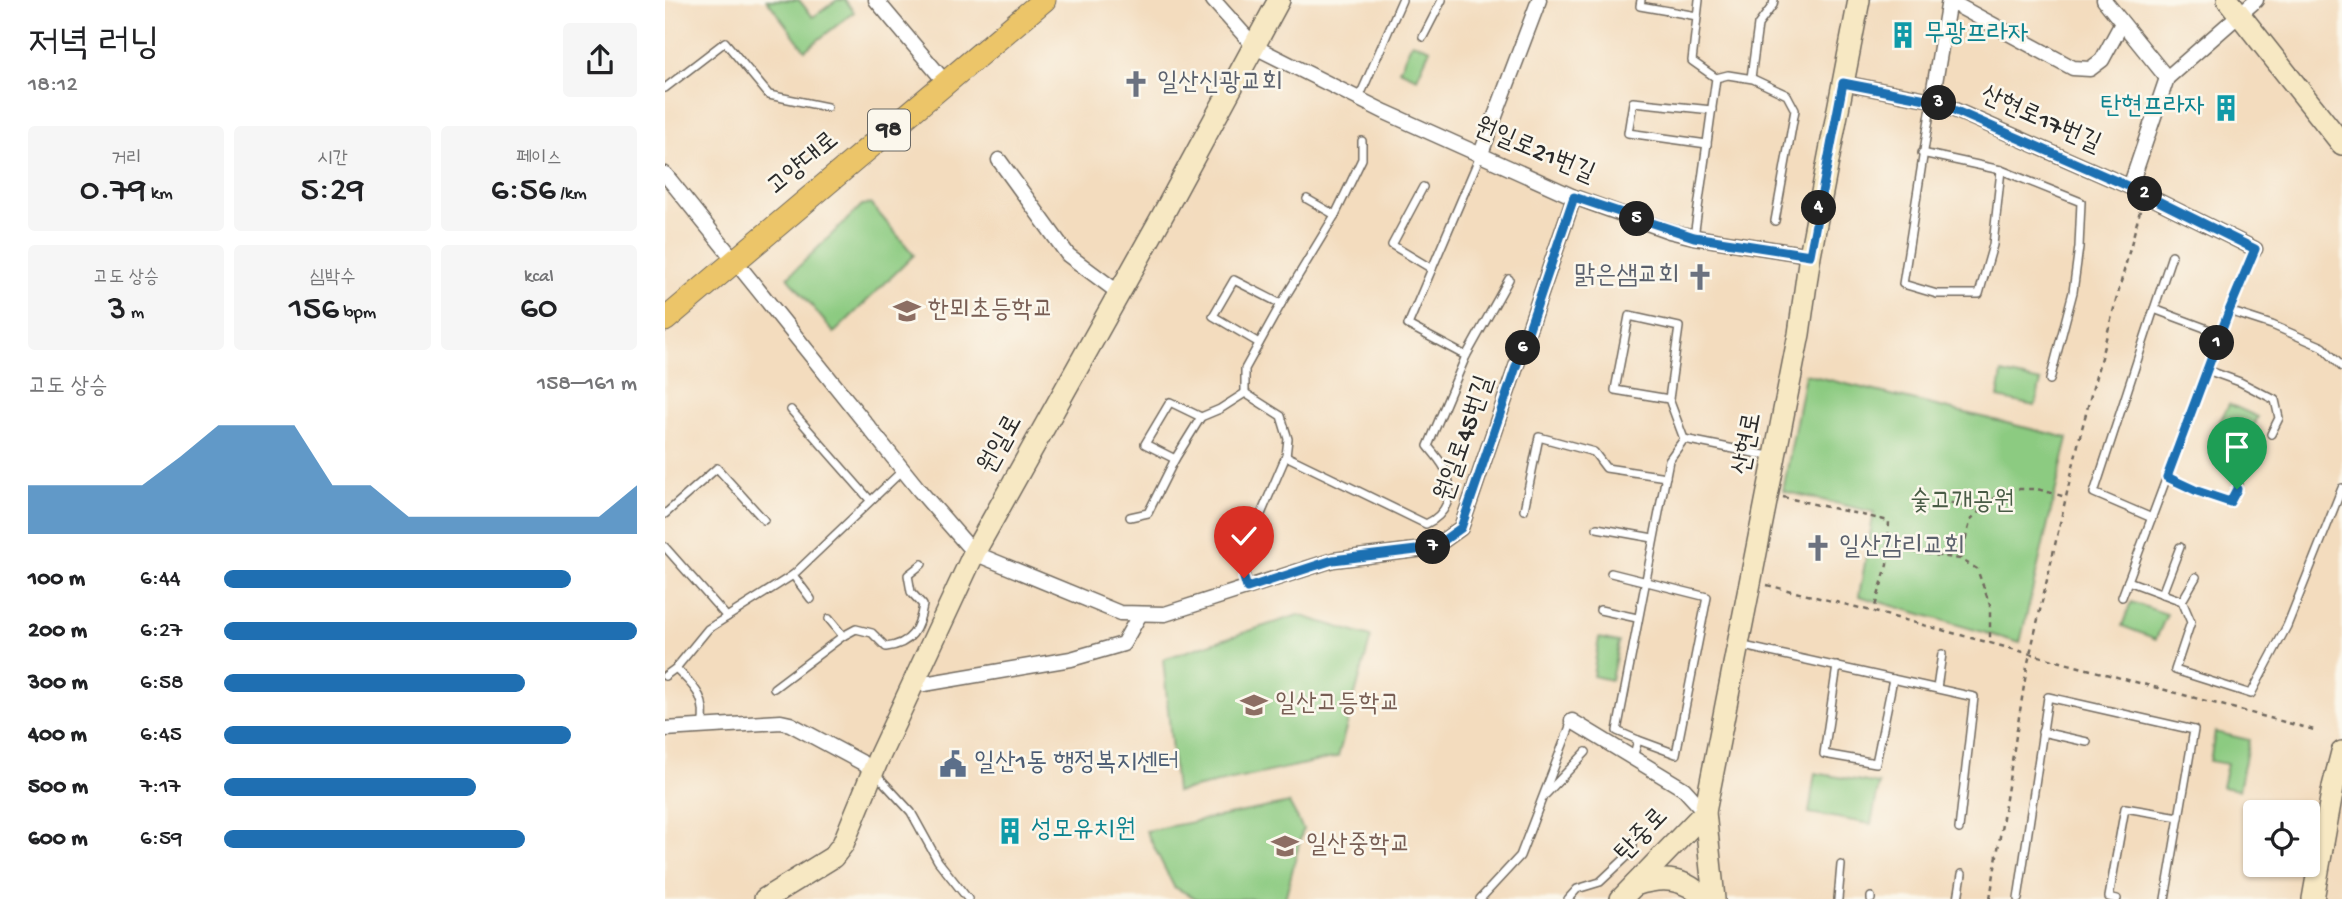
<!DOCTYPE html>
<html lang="ko">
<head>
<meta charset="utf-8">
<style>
  body { margin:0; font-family:"Gochi Hand","Poor Story",sans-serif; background:#f6f6f6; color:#202124; height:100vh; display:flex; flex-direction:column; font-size:26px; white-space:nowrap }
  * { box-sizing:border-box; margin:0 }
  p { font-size:23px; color:#757577 }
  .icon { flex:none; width:38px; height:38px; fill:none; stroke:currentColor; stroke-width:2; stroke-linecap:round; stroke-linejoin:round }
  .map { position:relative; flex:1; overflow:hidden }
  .side { display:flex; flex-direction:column; background:#fff; width:665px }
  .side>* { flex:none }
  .buttons { position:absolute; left:1578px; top:800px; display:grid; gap:14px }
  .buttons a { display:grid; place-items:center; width:77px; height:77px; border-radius:7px; background:#fff; box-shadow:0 2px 5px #0004; font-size:35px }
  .pin { position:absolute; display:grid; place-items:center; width:60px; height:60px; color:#fff; margin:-72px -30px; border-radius:50% 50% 50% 0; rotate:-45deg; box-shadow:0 0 7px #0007 }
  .pin .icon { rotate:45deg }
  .km { position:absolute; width:35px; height:35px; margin:-18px; border-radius:50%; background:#222; color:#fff; font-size:19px; line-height:35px; text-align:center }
  .round { display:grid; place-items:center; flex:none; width:74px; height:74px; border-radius:7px; background:#f6f6f6 }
  .overview { display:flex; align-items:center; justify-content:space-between; height:119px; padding:0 28px }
  h1 { font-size:38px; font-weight:600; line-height:52px }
  .metrics { display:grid; grid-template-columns:repeat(3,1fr); gap:10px; height:119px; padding:7px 28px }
  .metrics div { display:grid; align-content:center; border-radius:7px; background:#f6f6f6; text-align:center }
  .metrics b { font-size:35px; font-weight:600 }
  .metrics small { font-size:19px; font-weight:400 }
  .metrics p { font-size:19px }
  .chart { height:196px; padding:14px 28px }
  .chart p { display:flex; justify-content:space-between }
  .chart svg { width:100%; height:126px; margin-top:7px; fill:#1f6fb2; opacity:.7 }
  ul { padding:0 28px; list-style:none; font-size:23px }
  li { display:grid; grid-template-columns:112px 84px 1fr; align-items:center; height:52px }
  li i { height:18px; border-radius:9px; background:#1f6fb2 }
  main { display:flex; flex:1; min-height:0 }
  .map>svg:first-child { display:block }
</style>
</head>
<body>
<main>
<section class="side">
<div class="overview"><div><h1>저녁 러닝</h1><p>18:12</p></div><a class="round"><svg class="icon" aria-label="share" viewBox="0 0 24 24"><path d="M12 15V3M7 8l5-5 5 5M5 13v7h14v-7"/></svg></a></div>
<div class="metrics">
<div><p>거리</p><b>0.79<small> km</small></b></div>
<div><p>시간</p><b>5:29</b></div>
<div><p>페이스</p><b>6:56<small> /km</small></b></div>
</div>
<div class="metrics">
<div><p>고도 상승</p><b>3<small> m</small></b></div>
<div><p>심박수</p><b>156<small> bpm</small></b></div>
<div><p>kcal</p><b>60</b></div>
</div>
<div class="chart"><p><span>고도 상승</span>158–161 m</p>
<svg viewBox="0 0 160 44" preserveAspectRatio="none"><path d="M0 44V27L10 27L20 27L30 27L40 17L50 6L60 6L70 6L80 27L90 27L100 38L110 38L120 38L130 38L140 38L150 38L160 27V44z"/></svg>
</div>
<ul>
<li><b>100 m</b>6:44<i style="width:84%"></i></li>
<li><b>200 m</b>6:27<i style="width:100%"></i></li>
<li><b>300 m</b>6:58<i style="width:73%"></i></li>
<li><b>400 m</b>6:45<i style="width:84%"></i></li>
<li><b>500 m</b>7:17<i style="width:61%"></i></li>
<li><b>600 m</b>6:59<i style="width:73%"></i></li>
</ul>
</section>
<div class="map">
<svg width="1677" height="899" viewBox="0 0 1677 899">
  <rect width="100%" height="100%" fill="#fbf7ec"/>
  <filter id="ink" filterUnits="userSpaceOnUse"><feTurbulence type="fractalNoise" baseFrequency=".0143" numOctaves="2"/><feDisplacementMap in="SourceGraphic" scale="14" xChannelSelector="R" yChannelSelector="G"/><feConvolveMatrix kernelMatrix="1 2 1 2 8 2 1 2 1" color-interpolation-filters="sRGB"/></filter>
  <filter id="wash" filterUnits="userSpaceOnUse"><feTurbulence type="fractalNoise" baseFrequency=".00686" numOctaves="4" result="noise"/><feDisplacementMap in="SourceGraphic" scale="28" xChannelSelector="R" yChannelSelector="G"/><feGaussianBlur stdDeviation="1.57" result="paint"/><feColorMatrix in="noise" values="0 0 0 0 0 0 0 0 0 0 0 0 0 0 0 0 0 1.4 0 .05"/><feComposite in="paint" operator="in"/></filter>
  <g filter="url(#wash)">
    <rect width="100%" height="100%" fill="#f3dcbe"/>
    <g fill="#8ccb81" stroke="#5c7b56" stroke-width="2">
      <path d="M102,0H134L148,17L172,0H180L189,12L140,50Z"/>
      <path d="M747,42L765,49L752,78L734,70Z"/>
      <path d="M206,204L249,255L169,333L123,277L197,205Z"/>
      <path d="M1337,373L1376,382L1370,406L1333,398Z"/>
      <path d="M1140,374L1403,438L1355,643L1194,596L1209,512L1118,491Z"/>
      <path d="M1564,404L1593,417L1579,447L1549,433Z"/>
      <path d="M1466,602L1502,614L1491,639L1457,626Z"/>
      <path d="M633,615L706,637L673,757L511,792L498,659Z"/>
      <path d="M934,638L954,642L946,680L928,676Z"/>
      <path d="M1550,732L1584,740L1574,790L1557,787L1562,764L1545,761Z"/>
      <path d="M1150,773L1214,784L1206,824L1144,813Z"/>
      <path d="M624,803L638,829L620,899H532L509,887L481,831Z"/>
    </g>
  </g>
  <g filter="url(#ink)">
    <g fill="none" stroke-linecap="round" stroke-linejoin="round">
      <defs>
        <g id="lane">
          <path d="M976,0L975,6L1032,16"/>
          <path d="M758,37L777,0"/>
          <path d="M1051,78L1063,75L1088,79L1122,95L1130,110L1110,221"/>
          <path d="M1086,78L1093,25L1108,5L1109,0"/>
          <path d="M0,88L60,42L104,95L162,107"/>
          <path d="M694,98L737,0"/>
          <path d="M1267,100L1238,284L1272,294H1314L1328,245L1336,170L1416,202L1414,247L1408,292L1385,380"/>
          <path d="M1042,144L963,133L968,102L1047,110"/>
          <path d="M1257,153L1336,170"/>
          <path d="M758,187L727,245L767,269"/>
          <path d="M642,199L670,215"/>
          <path d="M1029,237L1051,78L1027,61L1034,0"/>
          <path d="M1507,255L1489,309L1556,334"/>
          <path d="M1564,311L1607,325L1658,347L1677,367"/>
          <path d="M594,343L548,316L569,280L616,304"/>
          <path d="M801,356L743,325L815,156"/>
          <path d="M1542,370L1575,382L1610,400L1614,418L1606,434"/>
          <path d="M580,393V369L616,304L670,215L697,159V141"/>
          <path d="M580,393L616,416L623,439L621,456L578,556L582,588"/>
          <path d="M1004,399L950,390L964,316L1014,327L1004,399L1019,439"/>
          <path d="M126,410L205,500"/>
          <path d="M621,456L761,524C781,515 789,496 782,474C779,464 769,454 763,446L801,356L844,279"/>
          <path d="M510,459L480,444L505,402L536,417"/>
          <path d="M1502,477L1532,491L1565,502L1572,489L1574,474"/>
          <path d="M859,510L874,437L929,452L941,468L1001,477"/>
          <path d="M0,514L52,468L99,520"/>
          <path d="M465,517L483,513L510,459L536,417L555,409L580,393"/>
          <path d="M1487,518L1429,493L1489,309"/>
          <path d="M932,528L988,538"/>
          <path d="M0,547L62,617"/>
          <path d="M946,573L1042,597L1011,754L973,740"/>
          <path d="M128,575L146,599"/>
          <path d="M1463,581L1517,601L1526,622L1510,670L1586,694L1622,626L1677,488"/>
          <path d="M1497,594L1515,547"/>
          <path d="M1457,597L1564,311L1590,250"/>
          <path d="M1517,601L1531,577"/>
          <path d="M935,610L972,618"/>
          <path d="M164,619L178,636"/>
          <path d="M1074,645L1309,697L1294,829"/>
          <path d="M1172,666L1159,754L1211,763L1228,679"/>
          <path d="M11,668C29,687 43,697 37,727"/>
          <path d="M0,676L11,668L43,629L128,575L238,470"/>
          <path d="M109,688L178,636L191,629L207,633L221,647C247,644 254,629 258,605L246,592L243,575L257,564"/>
          <path d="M1272,688L1277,654"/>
          <path d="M1377,732L1422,742"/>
          <path d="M968,758L973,740L952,731L1004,460L1019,439L1109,457"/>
          <path d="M211,774L246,812L273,861L303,899"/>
          <path d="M881,794L921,752"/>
          <path d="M815,899L855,856L907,721"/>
          <path d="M903,899L912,889L935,882L968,851V840"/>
          <path d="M1173,899L1176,865"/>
          <path d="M1206,899V897"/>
          <path d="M1293,899L1297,874"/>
          <path d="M1353,899L1383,697L1529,730L1500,899"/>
          <path d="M1452,899L1444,897L1460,808L1514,817"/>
        </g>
        <g id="street">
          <path d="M211,0L280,82"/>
          <path d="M548,0L590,47L720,112L909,197L1004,231L1029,237L1145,255"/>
          <path d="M1439,0L1502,78"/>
          <path d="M1284,1L1408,68L1425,69L1437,60L1457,23"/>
          <path d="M1178,83L1267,100L1465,187L1590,249"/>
          <path d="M1267,100L1284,0"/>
          <path d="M815,156L874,0"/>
          <path d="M334,160L403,255L454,293"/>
          <path d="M0,174L255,491L309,553L455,613L500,614L668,560L768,548L796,528L909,197"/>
          <path d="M1465,187L1502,78L1591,0"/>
          <path d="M250,682L259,684L406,659L458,644L475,614"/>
          <path d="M907,721L1019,789L1040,812"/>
          <path d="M0,729L116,722L125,724L196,762L208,771"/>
        </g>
        <g id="secondary">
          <path d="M1563,0L1677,144"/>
          <path d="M970,885C995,877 1020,876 1039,899"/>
          <path d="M100,899L168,857L178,844L213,759L309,553L495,220L614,0"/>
          <path d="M956,899L1040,812"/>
          <path d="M1049,899L1040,812L1134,334L1145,255L1194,0"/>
          <path d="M1648,899L1668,787L1677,752"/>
        </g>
        <path id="primary" d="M0,320L379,0"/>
      </defs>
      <use href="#lane" stroke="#71695e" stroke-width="10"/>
      <use href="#street" stroke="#71695e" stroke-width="17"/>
      <use href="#secondary" stroke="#71695e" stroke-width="24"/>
      <use href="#primary" stroke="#71695e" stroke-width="25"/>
      <g stroke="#71695e" stroke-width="2.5" stroke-dasharray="5 5" stroke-linecap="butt">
        <path d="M1118,497L1224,521L1222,565L1209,610"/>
        <path d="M1276,500L1316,511"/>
        <path d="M1221,548L1295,559L1312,569L1325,605V643"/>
        <path d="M1295,559L1306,519L1340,489H1372L1401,497"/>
        <path d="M1102,585L1191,607L1653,731"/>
        <path d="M1325,899L1362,667L1415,436L1476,207"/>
      </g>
      <use href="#lane" stroke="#fff" stroke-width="7"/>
      <use href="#street" stroke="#fff" stroke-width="14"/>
      <use href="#secondary" stroke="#f7e8c3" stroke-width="21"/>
      <use href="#primary" stroke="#ecc569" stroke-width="23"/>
    </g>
  </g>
  <g fill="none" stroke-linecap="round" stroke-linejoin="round" filter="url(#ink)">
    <defs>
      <path id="route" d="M579,578L582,588L668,560L768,548L796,528L909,197L1029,237L1145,255L1178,83L1266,100L1465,187L1590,249L1564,311L1502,477L1532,491L1565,502L1572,489"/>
    </defs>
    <use href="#route" stroke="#fff" stroke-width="14"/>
    <use href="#route" stroke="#1f6fb2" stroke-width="9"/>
  </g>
  <defs>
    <symbol id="building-bare" viewBox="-9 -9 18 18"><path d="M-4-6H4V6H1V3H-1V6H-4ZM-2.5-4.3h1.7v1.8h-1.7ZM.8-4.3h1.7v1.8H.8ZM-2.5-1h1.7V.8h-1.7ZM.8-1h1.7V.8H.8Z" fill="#0f9aa8" stroke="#fbf7ec" stroke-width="2.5" paint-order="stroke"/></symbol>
    <symbol id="church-bare" viewBox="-9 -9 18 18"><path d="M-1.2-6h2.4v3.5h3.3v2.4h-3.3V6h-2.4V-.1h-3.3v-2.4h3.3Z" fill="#6b7280" stroke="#fbf7ec" stroke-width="2.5" paint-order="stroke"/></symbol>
    <symbol id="school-bare" viewBox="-9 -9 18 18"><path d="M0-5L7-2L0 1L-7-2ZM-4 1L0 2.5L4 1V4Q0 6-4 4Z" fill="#8d6e63" stroke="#fbf7ec" stroke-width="2.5" paint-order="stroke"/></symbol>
    <symbol id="civic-bare" viewBox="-9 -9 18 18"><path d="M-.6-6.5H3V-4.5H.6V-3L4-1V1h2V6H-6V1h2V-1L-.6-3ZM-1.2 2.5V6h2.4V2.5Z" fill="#5c6f8a" stroke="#fbf7ec" stroke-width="2.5" paint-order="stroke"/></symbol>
  </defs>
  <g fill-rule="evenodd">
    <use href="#building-bare" x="1219" y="16" width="38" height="38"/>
    <use href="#church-bare" x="452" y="65" width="38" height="38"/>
    <use href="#building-bare" x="1542" y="89" width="38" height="38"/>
    <use href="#church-bare" x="1016" y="258" width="38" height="38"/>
    <use href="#school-bare" x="223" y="292" width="38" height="38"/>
    <use href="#church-bare" x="1134" y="529" width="38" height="38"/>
    <use href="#school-bare" x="570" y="686" width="38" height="38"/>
    <use href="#civic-bare" x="269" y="745" width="38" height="38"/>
    <use href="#building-bare" x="326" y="812" width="38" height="38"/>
    <use href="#school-bare" x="601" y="827" width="38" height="38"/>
  </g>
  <g text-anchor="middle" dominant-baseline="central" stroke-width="5" stroke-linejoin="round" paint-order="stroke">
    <rect fill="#fbf7ec" stroke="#696865" stroke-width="2" x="203" y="109.5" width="42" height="41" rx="5"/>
    <g font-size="24" font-weight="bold" fill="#2b2b2b">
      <text x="224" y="130">98</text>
    </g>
    <g font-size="26" fill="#0d838f" stroke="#fbf7ec" text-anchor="start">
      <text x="1259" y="35">무광프라자</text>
      <text x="1540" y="108" text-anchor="end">탄현프라자</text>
      <text x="366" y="831">성모유치원</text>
    </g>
    <g font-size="26" fill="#5b616d" stroke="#fbf7ec" text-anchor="start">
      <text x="492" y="84">일산신광교회</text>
      <text x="1014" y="277" text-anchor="end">맑은샘교회</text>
      <text x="1174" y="548">일산감리교회</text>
    </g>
    <g font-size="26" fill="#2b2b2b" stroke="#fbf7ec">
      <text transform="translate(1375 121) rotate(24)">산현로17번길</text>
      <text transform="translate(869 152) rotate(23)">원일로21번길</text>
      <text transform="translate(139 165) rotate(-40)">고양대로</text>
      <text transform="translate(801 439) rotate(-71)">원일로45번길</text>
      <text transform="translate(1084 444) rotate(-79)">산현로</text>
      <text transform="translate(337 445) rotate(-61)">원일로</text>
      <text transform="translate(978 836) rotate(-46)">탄중로</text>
    </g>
    <g font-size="26" fill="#785e54" stroke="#fbf7ec" text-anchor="start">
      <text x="263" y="311">한뫼초등학교</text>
      <text x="610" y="705">일산고등학교</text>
      <text x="641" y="846">일산중학교</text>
    </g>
    <g font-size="26" fill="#485b45" stroke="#fbf7ec">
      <text x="1297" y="503">숯고개공원</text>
    </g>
    <g font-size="26" fill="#4e5e75" stroke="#fbf7ec" text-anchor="start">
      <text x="309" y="764">일산1동 행정복지센터</text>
    </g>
  </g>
</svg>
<div class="buttons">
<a><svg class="icon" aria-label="locate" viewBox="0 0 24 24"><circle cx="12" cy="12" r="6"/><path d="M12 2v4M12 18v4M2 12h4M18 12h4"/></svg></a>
</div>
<div class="pin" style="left:1572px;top:489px;background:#1e9e55"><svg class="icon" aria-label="arrive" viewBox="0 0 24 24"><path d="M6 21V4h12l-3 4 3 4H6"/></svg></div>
<div class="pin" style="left:579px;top:578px;background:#d93025"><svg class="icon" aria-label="check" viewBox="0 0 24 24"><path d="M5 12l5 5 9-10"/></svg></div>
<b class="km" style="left:1552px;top:343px">1</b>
<b class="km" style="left:1480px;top:194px">2</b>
<b class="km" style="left:1274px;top:103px">3</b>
<b class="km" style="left:1154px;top:208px">4</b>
<b class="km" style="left:972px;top:219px">5</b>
<b class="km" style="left:858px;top:348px">6</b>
<b class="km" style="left:768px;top:547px">7</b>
</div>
</main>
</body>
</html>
